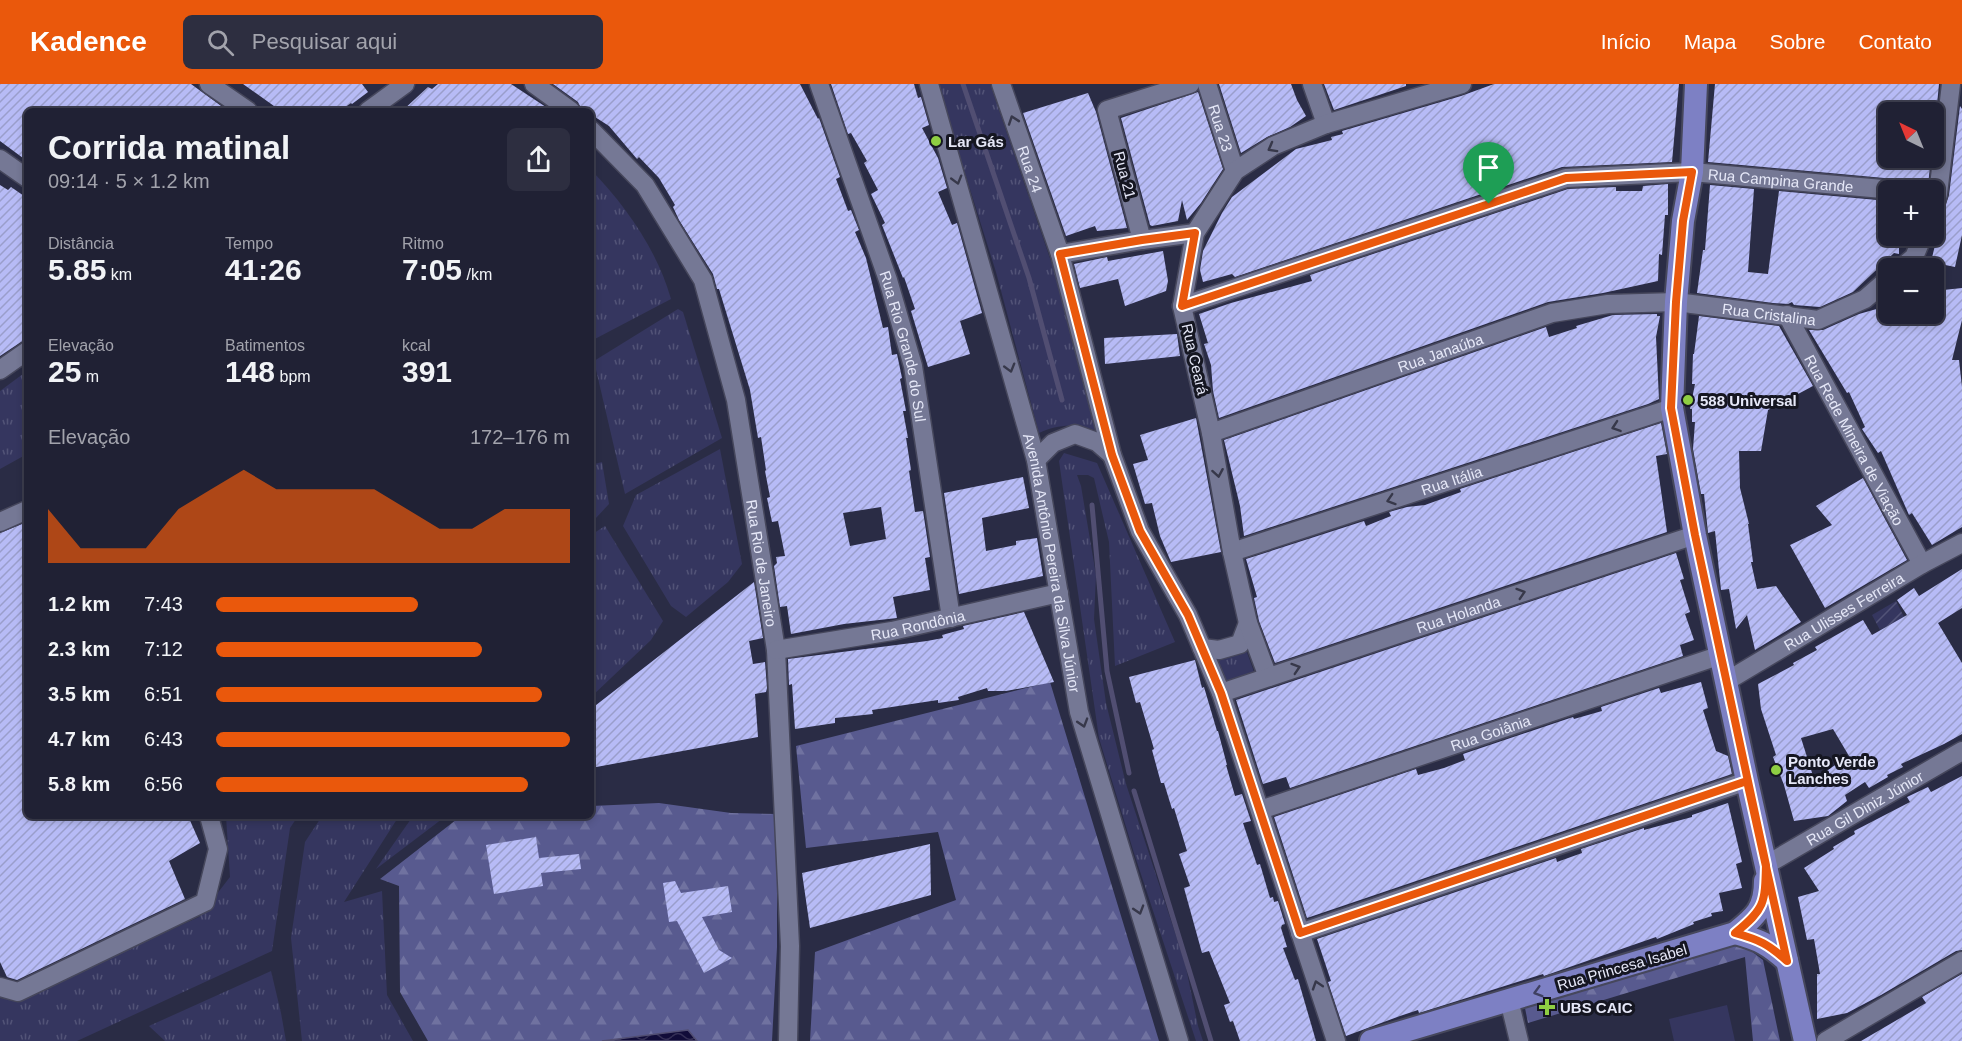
<!DOCTYPE html>
<html lang="pt">
<head>
<meta charset="utf-8">
<style>
  body { margin:0; font-family:Arial,sans-serif; background:#2d2e40; color:#f1f3f6; height:100vh; display:flex; flex-direction:column; font-size:22px; white-space:nowrap }
  * { box-sizing:border-box; margin:0 }
  p { font-size:20px; color:#a2a3ac }
  .icon { flex:none; width:33px; height:33px; fill:none; stroke:currentColor; stroke-width:2; stroke-linecap:round; stroke-linejoin:round }
  .map { position:relative; flex:1; overflow:hidden }
  .panel { position:absolute; left:24px; top:24px; width:570px; height:711px; display:flex; flex-direction:column; background:#202134; border-radius:9px; box-shadow:0 3px 9px #0003,0 0 0 2px #3d3e4f }
  .panel>* { flex:none }
  .needle { width:39px; rotate:317deg }
  .buttons { position:absolute; left:1878px; top:18px; display:grid; gap:12px }
  .buttons a { display:grid; place-items:center; width:66px; height:66px; border-radius:9px; background:#202134; box-shadow:0 3px 9px #0003,0 0 0 2px #3d3e4f; font-size:30px }
  .pin { position:absolute; display:grid; place-items:center; width:51px; height:51px; color:#fff; margin:-62px -26px; border-radius:50% 50% 50% 0; rotate:-45deg; box-shadow:0 0 6px #0007 }
  .pin .icon { rotate:45deg }
  .round { display:grid; place-items:center; flex:none; width:63px; height:63px; border-radius:9px; background:#2d2e40 }
  .headline { display:flex; align-items:center; justify-content:space-between; height:102px; padding:0 24px }
  h1 { font-size:33px; font-weight:600; line-height:45px }
  .stats { display:grid; grid-template-columns:repeat(3,1fr); gap:9px; height:102px; padding:6px 24px }
  .stats div { display:grid; align-content:center }
  .stats b { font-size:30px; font-weight:600 }
  .stats small { font-size:16px; font-weight:400 }
  .stats p { font-size:16px }
  .chart { height:168px; padding:12px 24px }
  .chart p { display:flex; justify-content:space-between }
  .chart svg { width:100%; height:108px; margin-top:6px; fill:#ea580c; opacity:.7 }
  ul { padding:0 24px; list-style:none; font-size:20px }
  li { display:grid; grid-template-columns:96px 72px 1fr; align-items:center; height:45px }
  li i { height:15px; border-radius:8px; background:#ea580c }
  header { display:flex; align-items:center; gap:36px; box-sizing:border-box; height:84px; padding:0 30px; background:#ea580c; color:#fff }
  header strong { font-size:28px }
  nav { display:flex; gap:33px; margin-inline-start:auto; font-size:21px }
  .search { width:420px; height:54px; background:#2d2e40; display:flex; align-items:center; gap:15px; box-sizing:border-box; padding:0 21px; border-radius:9px; color:#a2a3ac; font-size:22px }
  .map>svg:first-child { display:block }
</style>
</head>
<body>
<header>
<strong>Kadence</strong>
<div class="search"><svg class="icon" aria-label="search" viewBox="0 0 24 24"><circle cx="10" cy="10" r="6"/><path d="M15 15l6 6"/></svg>Pesquisar aqui</div>
<nav><a>Início</a><a>Mapa</a><a>Sobre</a><a>Contato</a></nav>
</header>
<div class="map">
<svg width="1962" height="957" viewBox="0 0 1962 957">
  <defs>
    <pattern id="grass-tufts" width="24" height="20" patternUnits="userSpaceOnUse" patternTransform="scale(1.5)"><rect width="24" height="20" fill="#35365f"/><path d="M3 7l-1-3M5 7V3M7 7l1-3M15 17l-1-3M17 17v-4M19 17l1-3" fill="none" stroke="#525377"/></pattern>
    <pattern id="forest-firs" width="22" height="20" patternUnits="userSpaceOnUse" patternTransform="scale(1.5)"><rect width="22" height="20" fill="#585a8f"/><path d="M5 1l3.5 6h-7zM16 11l3.5 6h-7z" fill="#7072a0"/></pattern>
    <pattern id="garden-furrows" width="10" height="10" patternUnits="userSpaceOnUse" patternTransform="scale(1.5)"><rect width="10" height="10" fill="#35365f"/><path d="M-1 1l2-2M0 10L10 0M9 11l2-2" fill="none" stroke="#525377"/></pattern>
    <pattern id="water-waves" width="16" height="10" patternUnits="userSpaceOnUse" patternTransform="scale(1.5)"><rect width="16" height="10" fill="#110c39"/><path d="M0 5q4-4 8 0t8 0" fill="none" stroke="#342f56"/></pattern>
    <pattern id="building-hatch" width="6" height="6" patternUnits="userSpaceOnUse" patternTransform="scale(1.5)"><rect width="6" height="6" fill="#b7bbf6"/><path d="M-1 1l2-2M0 6l6-6M5 7l2-2" fill="none" stroke="#9a9ecb"/></pattern>
  </defs>
  <rect width="100%" height="100%" fill="#2a2c45"/>
  <g fill="url(#grass-tufts)">
    <path d="M937,0H990L1054,186L1095,346C1075,340 1058,340 1039,349L996,188Z"/>
    <path d="M591,86C626,122 657,166 671,215L591,257Z"/>
    <path d="M678,225L683,228L722,354L625,410L594,277Z"/>
    <path d="M27,287V370L0,385V307Z"/>
    <path d="M720,365L742,480L728,498L686,533L671,522L623,442L636,411Z"/>
    <path d="M1064,369L1097,379L1175,558L1115,582L1109,458L1094,394L1088,391H1077L1081,402L1096,491L1094,535L1106,619L1126,700L1185,879L1198,942L1203,957H1196L1134,769L1099,654L1059,377Z"/>
    <path d="M602,378L609,420L595,435L591,437V381Z"/>
    <path d="M605,442L663,537L651,556L591,613V451Z"/>
    <path d="M1245,563L1254,588L1223,599L1214,574Z"/>
    <path d="M226,732H298L290,744L272,867L77,957H0V914L17,916L199,833L230,793Z"/>
    <path d="M322,732H399L344,818L382,807L387,911L413,957H302L291,854L305,758Z"/>
    <path d="M413,732H446L376,785Z"/>
    <path d="M271,887L281,929L286,957H165L149,942Z"/>
  </g>
  <g fill="url(#forest-firs)">
    <path d="M1050,598L1159,957H810L815,868L956,816L938,748L806,764L796,662Z"/>
    <path d="M659,719L731,729L777,730V863L772,957H428L400,908L399,802L380,795L461,732H591V722Z"/>
    <path d="M1738,857L1763,876L1780,957H1753L1745,873L1528,939L1524,919Z"/>
  </g>
  <path fill="url(#garden-furrows)" d="M1896,517L1904,533L1880,546L1872,531Z"/>
  <path fill="#35365f" d="M1727,921L1735,957H1674L1669,935Z"/>
  <path fill="url(#water-waves)" stroke="#514e72" stroke-width="1.5" d="M688,946L697,957H602Z"/>
  <g fill="none" stroke-linecap="round" stroke-linejoin="round">
    <g stroke="#514e72" stroke-width="5">
      <path d="M963,0L1029,194L1062,316"/>
      <path d="M1092,421L1107,587L1129,689"/>
      <path d="M1134,707L1211,957"/>
    </g>
  </g>
  <g fill="url(#building-hatch)" fill-rule="evenodd">
    <path d="M0,0H191L228,27H27V77L0,57Z"/>
    <path d="M243,0H362L368,8L352,20L351,19L340,27H281Z"/>
    <path d="M438,0H511L552,27H402L428,3L432,5Z"/>
    <path d="M553,0H800L818,35L819,34L840,93L836,95L848,127L851,126L859,146L855,148L866,174L883,244L888,243L892,271L897,270L902,294L900,295L906,327H903L908,354H906L911,386L909,387L915,428L923,427L930,473L925,474L930,506L893,513L897,534L844,540L791,550L787,522L780,523L774,482L777,479L776,473L785,472L778,437L772,438L767,414L770,413L765,387L766,386L761,353L758,354L750,306L719,205H717L713,190L679,136L673,123L675,121L659,94L639,73L637,75L609,42L595,33L592,35L591,27H582L578,18ZM881,423L886,455L850,462L843,429Z"/>
    <path d="M831,0H914L918,14L921,13L929,41L922,44L938,74L947,104L938,108L952,141L957,139L982,229L960,237L970,270L928,283L911,227L915,225L904,193L903,194L882,141L885,139L871,110L878,106L864,79L867,77L851,49L848,50Z"/>
    <path d="M1219,0H1291L1297,16L1306,32L1290,43L1267,53L1241,69Z"/>
    <path d="M1324,0H1406V2L1334,26Z"/>
    <path d="M1494,0H1679L1672,78L1562,83L1235,193L1232,190L1203,198L1200,186L1203,167L1222,129L1232,113L1296,65L1332,56L1331,53L1343,50L1342,47L1461,12Z"/>
    <path d="M1715,0H1939L1934,52V28H1888V74H1931L1928,101L1903,100L1895,95L1708,78Z"/>
    <path d="M1198,8L1223,85L1201,119L1187,136L1182,116L1178,137L1152,142L1150,141L1121,34Z"/>
    <path d="M1088,9L1096,28L1127,144L1097,147L1095,142L1066,152L1023,29Z"/>
    <path d="M1960,22L1962,25V151L1955,183L1931,178L1942,132L1949,111Z"/>
    <path d="M1668,100V131H1665L1662,171L1659,170L1658,197L1603,209L1548,218L1219,334L1213,307L1211,281L1204,260L1208,259L1199,230L1231,219L1312,197L1310,191L1568,105L1616,103V107H1642L1643,102Z"/>
    <path d="M0,101L8,106L11,103L27,114V254L0,272Z"/>
    <path d="M1710,101L1754,105L1748,188L1768,190L1779,107L1888,117V152H1911L1899,163V170L1894,169L1853,208L1820,223L1794,221L1792,218L1788,220L1773,219L1697,209L1703,166H1705Z"/>
    <path d="M1163,167L1168,197L1166,207L1125,222L1118,195L1080,204L1074,180L1107,173L1108,177Z"/>
    <path d="M1962,204V236L1952,276H1959L1962,303V443L1932,461L1912,429L1909,431L1881,367L1878,369L1862,345L1865,343L1849,308L1847,309L1809,246H1823L1859,230L1880,224L1885,235H1908V230H1934V207Z"/>
    <path d="M1657,230V232H1660L1656,253L1659,315L1648,320L1244,452L1240,422L1224,356L1546,243L1549,253L1577,244L1576,242L1613,231Z"/>
    <path d="M1699,232L1779,242L1813,302L1768,326L1761,367H1739L1740,404L1749,440H1748L1753,478H1751L1757,505L1776,502L1801,538L1755,566L1747,531L1736,545L1729,505L1721,506L1715,447L1708,449L1704,410H1701L1693,365L1695,338H1692V325H1690L1695,300H1692L1693,270H1694Z"/>
    <path d="M1177,250L1180,272L1105,280L1104,254Z"/>
    <path d="M1196,334L1221,468L1171,478L1160,452L1152,419L1145,420L1133,380L1148,376L1140,351Z"/>
    <path d="M1661,339L1667,370L1656,372L1667,448L1275,579L1259,537L1254,514L1257,513L1246,475L1364,437L1366,442L1391,432L1389,428L1407,423L1425,421L1461,408L1460,405Z"/>
    <path d="M1023,393L1029,424L982,434L986,467L1016,461V457L1037,454L1043,492L959,510L944,409Z"/>
    <path d="M1863,394L1907,476L1825,524L1790,461L1832,441L1816,422Z"/>
    <path d="M27,438V732H188L200,759L169,777L185,815L17,896L7,893L0,878V449Z"/>
    <path d="M1676,469L1684,495L1680,496L1690,528L1685,530L1694,556L1680,561L1683,572L1290,704L1286,693L1263,700L1236,616Z"/>
    <path d="M1962,485V524L1938,539L1962,579V650L1944,660L1901,680L1903,683L1887,691L1888,693L1869,704L1865,698L1845,711L1847,717L1828,732L1794,737L1784,701L1773,673L1776,671L1761,625L1758,600L1794,581L1793,579L1817,566L1815,563L1863,536L1872,551L1907,531L1897,516L1914,504L1919,512ZM1833,645L1849,672L1814,695L1801,654Z"/>
    <path d="M754,498L763,554L749,557L753,580L765,578L767,604L766,608L755,610L758,653L591,684V625Z"/>
    <path d="M1024,528L1054,598L1006,607H988L987,604L958,613L959,616L938,619V616L872,626L873,630L835,634V639L795,645L792,600L789,601L788,575L927,557L943,554L942,551L964,545L963,542Z"/>
    <path d="M1195,576L1202,604L1204,603L1217,647H1218L1227,681H1226L1235,712L1242,710L1251,737L1243,739L1257,781L1260,780L1270,814L1273,813L1274,818L1278,817L1285,840L1282,841L1281,844L1287,863L1283,864L1295,896L1298,895L1316,957H1240L1233,937L1230,938L1224,921L1230,919L1209,867L1202,869L1184,804L1190,802L1179,770L1187,767L1174,724L1172,725L1164,699H1161L1152,666L1154,665L1140,618L1136,619L1129,593Z"/>
    <path d="M1701,598L1708,624L1703,626L1716,667L1728,672L1732,690L1307,834L1274,733L1416,685L1418,691L1444,684L1465,676L1463,670L1573,633L1574,635L1602,627L1601,623L1659,604L1661,609Z"/>
    <path d="M1962,692V866L1956,867L1881,911L1847,929L1817,935V890H1820L1814,855L1807,856L1798,813L1819,807L1804,784L1834,765L1833,763L1855,750L1854,747L1910,718L1907,713L1928,703L1931,708Z"/>
    <path d="M1728,719L1742,778L1736,780L1742,804L1719,809L1723,827L1711,829L1712,832L1693,838L1694,840L1657,855L1656,853L1561,886L1544,892L1543,890L1419,929L1418,926L1400,932L1346,952L1328,898L1331,897L1317,855L1556,774L1557,778L1582,769L1581,765L1644,744V746L1692,733V731Z"/>
    <path d="M536,753L539,774L579,770L581,785L541,789L543,802L494,810L486,761Z"/>
    <path d="M930,760L931,811L810,844L802,789Z"/>
    <path d="M675,797L681,809L728,802L732,828L702,833L719,866L732,874L704,889L677,837L669,838L663,799Z"/>
    <path d="M1962,890V957H1861L1926,919L1922,913Z"/>
  </g>
  <g fill="none" stroke-linecap="round" stroke-linejoin="round">
    <defs>
      <g id="minor">
        <path d="M209,0L248,27"/>
        <path d="M534,0L571,27"/>
        <path id="s1" d="M819,0L888,196L913,282L951,534"/>
        <path id="s2" d="M929,0L1036,376L1079,628L1179,957"/>
        <path id="s3" d="M1001,0L1060,170L1112,371L1140,447L1188,531L1221,609L1336,957"/>
        <path id="s4" d="M1207,0L1235,87"/>
        <path d="M1312,0L1326,40"/>
        <path d="M368,27L405,0"/>
        <path id="s5" d="M591,46L645,101L703,196L736,316L776,566L790,862L788,957"/>
        <path d="M0,75L27,94"/>
        <path d="M1934,124L1938,110L1951,0"/>
        <path d="M1142,156L1107,26L1190,0"/>
        <path d="M1060,170L1142,156L1195,149"/>
        <path d="M1901,184L1914,173L1923,152"/>
        <path id="s6" d="M1182,222L1566,94L1692,88L1894,106"/>
        <path id="s7" d="M1787,231L1922,480"/>
        <path d="M0,286L27,267"/>
        <path id="s8" d="M1211,349L1552,229L1608,220L1676,218L1818,236L1865,215L1888,195"/>
        <path d="M1036,376L1053,359L1075,350L1097,358L1112,371"/>
        <path d="M0,438L27,426"/>
        <path id="s9" d="M1232,468L1672,324"/>
        <path d="M1202,564L1219,566L1240,560L1248,539"/>
        <path id="s10" d="M776,566L892,547L1059,509"/>
        <path d="M1268,593L1248,539L1232,468L1211,349L1182,222L1195,149L1235,87L1273,62L1326,40L1462,0"/>
        <path id="s11" d="M1727,597L1922,480L1962,459"/>
        <path id="s12" d="M1221,609L1695,451"/>
        <path id="s13" d="M1260,726L1721,571"/>
        <path id="s14" d="M1766,781L1962,667"/>
        <path d="M1300,849L1747,697"/>
        <path d="M0,903L18,908L205,818L218,765L209,732"/>
        <path d="M1509,916L1519,957"/>
        <path d="M1826,957L1962,877"/>
      </g>
      <g id="major">
        <path d="M1696,0L1692,88L1683,137L1676,218L1672,324L1695,451L1747,697L1805,957"/>
        <path d="M1735,849C1760,856 1768,860 1787,877"/>
        <path d="M1371,957L1735,849C1755,833 1765,825 1765,797"/>
      </g>
    </defs>
    <use href="#minor" stroke="#46475c" stroke-width="21"/>
    <use href="#major" stroke="#46475c" stroke-width="26"/>
    <use href="#minor" stroke="#757895" stroke-width="18"/>
    <use href="#major" stroke="#7d80c4" stroke-width="22"/>
  </g>
  <defs><path id="oneway-chevron" d="M-2-3.5L2.5 0L-2 3.5" fill="none" stroke-width="1.6" stroke-linecap="round" stroke-linejoin="round" transform="scale(1.5)"/></defs>
  <g stroke="#37384a">
    <use href="#oneway-chevron" transform="translate(1013 36) rotate(-109)"/>
    <use href="#oneway-chevron" transform="translate(1272 64) rotate(151)"/>
    <use href="#oneway-chevron" transform="translate(957 96) rotate(74)"/>
    <use href="#oneway-chevron" transform="translate(1010 284) rotate(74)"/>
    <use href="#oneway-chevron" transform="translate(1616 343) rotate(161)"/>
    <use href="#oneway-chevron" transform="translate(1218 389) rotate(80)"/>
    <use href="#oneway-chevron" transform="translate(1391 416) rotate(162)"/>
    <use href="#oneway-chevron" transform="translate(1521 509) rotate(-18)"/>
    <use href="#oneway-chevron" transform="translate(1296 584) rotate(-18)"/>
    <use href="#oneway-chevron" transform="translate(1083 639) rotate(73)"/>
    <use href="#oneway-chevron" transform="translate(1139 826) rotate(73)"/>
    <use href="#oneway-chevron" transform="translate(1317 901) rotate(-108)"/>
  </g>
  <use stroke="#3f4062" href="#oneway-chevron" transform="translate(1538 908) rotate(164)"/>
  <g fill="none" stroke-linecap="round" stroke-linejoin="round">
    <defs>
      <path id="route" d="M1489,120L1182,222L1195,149L1142,156L1060,170L1112,371L1140,447L1188,531L1221,609L1300,849L1747,697C1760,757 1774,817 1787,877C1768,860 1760,856 1735,849C1765,825 1765,819 1766,781L1695,451L1671,324L1676,218L1683,137L1692,88L1566,94L1489,120"/>
    </defs>
    <use href="#route" stroke="#fff" stroke-width="12"/>
    <use href="#route" stroke="#ea580c" stroke-width="8"/>
  </g>
  <g fill="#8ece43" stroke="#151621" stroke-width="2">
    <circle cx="936" cy="57" r="6"/>
    <circle cx="1688" cy="316" r="6"/>
    <circle cx="1776" cy="686" r="6"/>
    <path d="M1544 914h6v6h6v6h-6v6h-6v-6h-6v-6h6z"/>
  </g>
  <g text-anchor="middle" dominant-baseline="central" stroke-width="6" stroke-linejoin="round" paint-order="stroke">
    <g font-size="15" fill="#e6e8f8" stroke="#151621">
      <text stroke="none"><textPath href="#s4" startOffset="46">Rua 23</textPath></text>
      <text stroke="none"><textPath href="#s3" startOffset="90">Rua 24</textPath></text>
      <text transform="translate(1125 91) rotate(75)">Rua 21</text>
      <text stroke="none"><textPath href="#s6" startOffset="620">Rua Campina Grande</textPath></text>
      <text stroke="none"><textPath href="#s8" startOffset="580">Rua Cristalina</textPath></text>
      <text stroke="none"><textPath href="#s1" startOffset="276">Rua Rio Grande do Sul</textPath></text>
      <text stroke="none"><textPath href="#s8" startOffset="243">Rua Janaúba</textPath></text>
      <text transform="translate(1195 275) rotate(77)">Rua Ceará</text>
      <text stroke="none"><textPath href="#s7" startOffset="142">Rua Rede Mineira de Viação</textPath></text>
      <text stroke="none"><textPath href="#s9" startOffset="231">Rua Itália</textPath></text>
      <text stroke="none"><textPath href="#s2" startOffset="495">Avenida Antônio Pereira da Silva Júnior</textPath></text>
      <text stroke="none"><textPath href="#s5" startOffset="478">Rua Rio de Janeiro</textPath></text>
      <text stroke="none"><textPath href="#s11" startOffset="136">Rua Ulisses Ferreira</textPath></text>
      <text stroke="none"><textPath href="#s12" startOffset="250">Rua Holanda</textPath></text>
      <text stroke="none"><textPath href="#s10" startOffset="144">Rua Rondônia</textPath></text>
      <text stroke="none"><textPath href="#s13" startOffset="243">Rua Goiânia</textPath></text>
      <text stroke="none"><textPath href="#s14" startOffset="114">Rua Gil Diniz Júnior</textPath></text>
      <text transform="translate(1622 883) rotate(-16)">Rua Princesa Isabel</text>
    </g>
    <g font-size="15" font-weight="bold" fill="#e6e8f8" stroke="#151621" text-anchor="start">
      <text x="948" y="57">Lar Gás</text>
      <text x="1700" y="316">588 Universal</text>
      <text x="1788" y="677">Ponto Verde<tspan x="1788" dy="17">Lanches</tspan></text>
      <text x="1560" y="923">UBS CAIC</text>
    </g>
  </g>
</svg>
<div class="buttons">
<a><svg class="needle" viewBox="-14 -14 28 28"><path d="M0-13l5 13h-10z" fill="#e53935"/><path d="M0 13l5-13h-10z" fill="#a2a3ac"/></svg></a>
<a>+</a>
<a>−</a>
</div>
<div class="pin" style="left:1489px;top:120px;background:#1e9e55"><svg class="icon" aria-label="arrive" viewBox="0 0 24 24"><path d="M6 21V4h12l-3 4 3 4H6"/></svg></div>
<section class="panel">
<div class="headline"><div><h1>Corrida matinal</h1><p>09:14 · 5 × 1.2 km</p></div><a class="round"><svg class="icon" aria-label="share" viewBox="0 0 24 24"><path d="M12 15V3M7 8l5-5 5 5M5 13v7h14v-7"/></svg></a></div>
<div class="stats">
<div><p>Distância</p><b>5.85<small> km</small></b></div>
<div><p>Tempo</p><b>41:26</b></div>
<div><p>Ritmo</p><b>7:05<small> /km</small></b></div>
</div>
<div class="stats">
<div><p>Elevação</p><b>25<small> m</small></b></div>
<div><p>Batimentos</p><b>148<small> bpm</small></b></div>
<div><p>kcal</p><b>391</b></div>
</div>
<div class="chart"><p><span>Elevação</span>172–176 m</p>
<svg viewBox="0 0 160 44" preserveAspectRatio="none"><path d="M0 44V22L10 38L20 38L30 38L40 22L50 14L60 6L70 14L80 14L90 14L100 14L110 22L120 30L130 30L140 22L150 22L160 22V44z"/></svg>
</div>
<ul>
<li><b>1.2 km</b>7:43<i style="width:57%"></i></li>
<li><b>2.3 km</b>7:12<i style="width:75%"></i></li>
<li><b>3.5 km</b>6:51<i style="width:92%"></i></li>
<li><b>4.7 km</b>6:43<i style="width:100%"></i></li>
<li><b>5.8 km</b>6:56<i style="width:88%"></i></li>
</ul>
</section>
</div>
</body>
</html>
